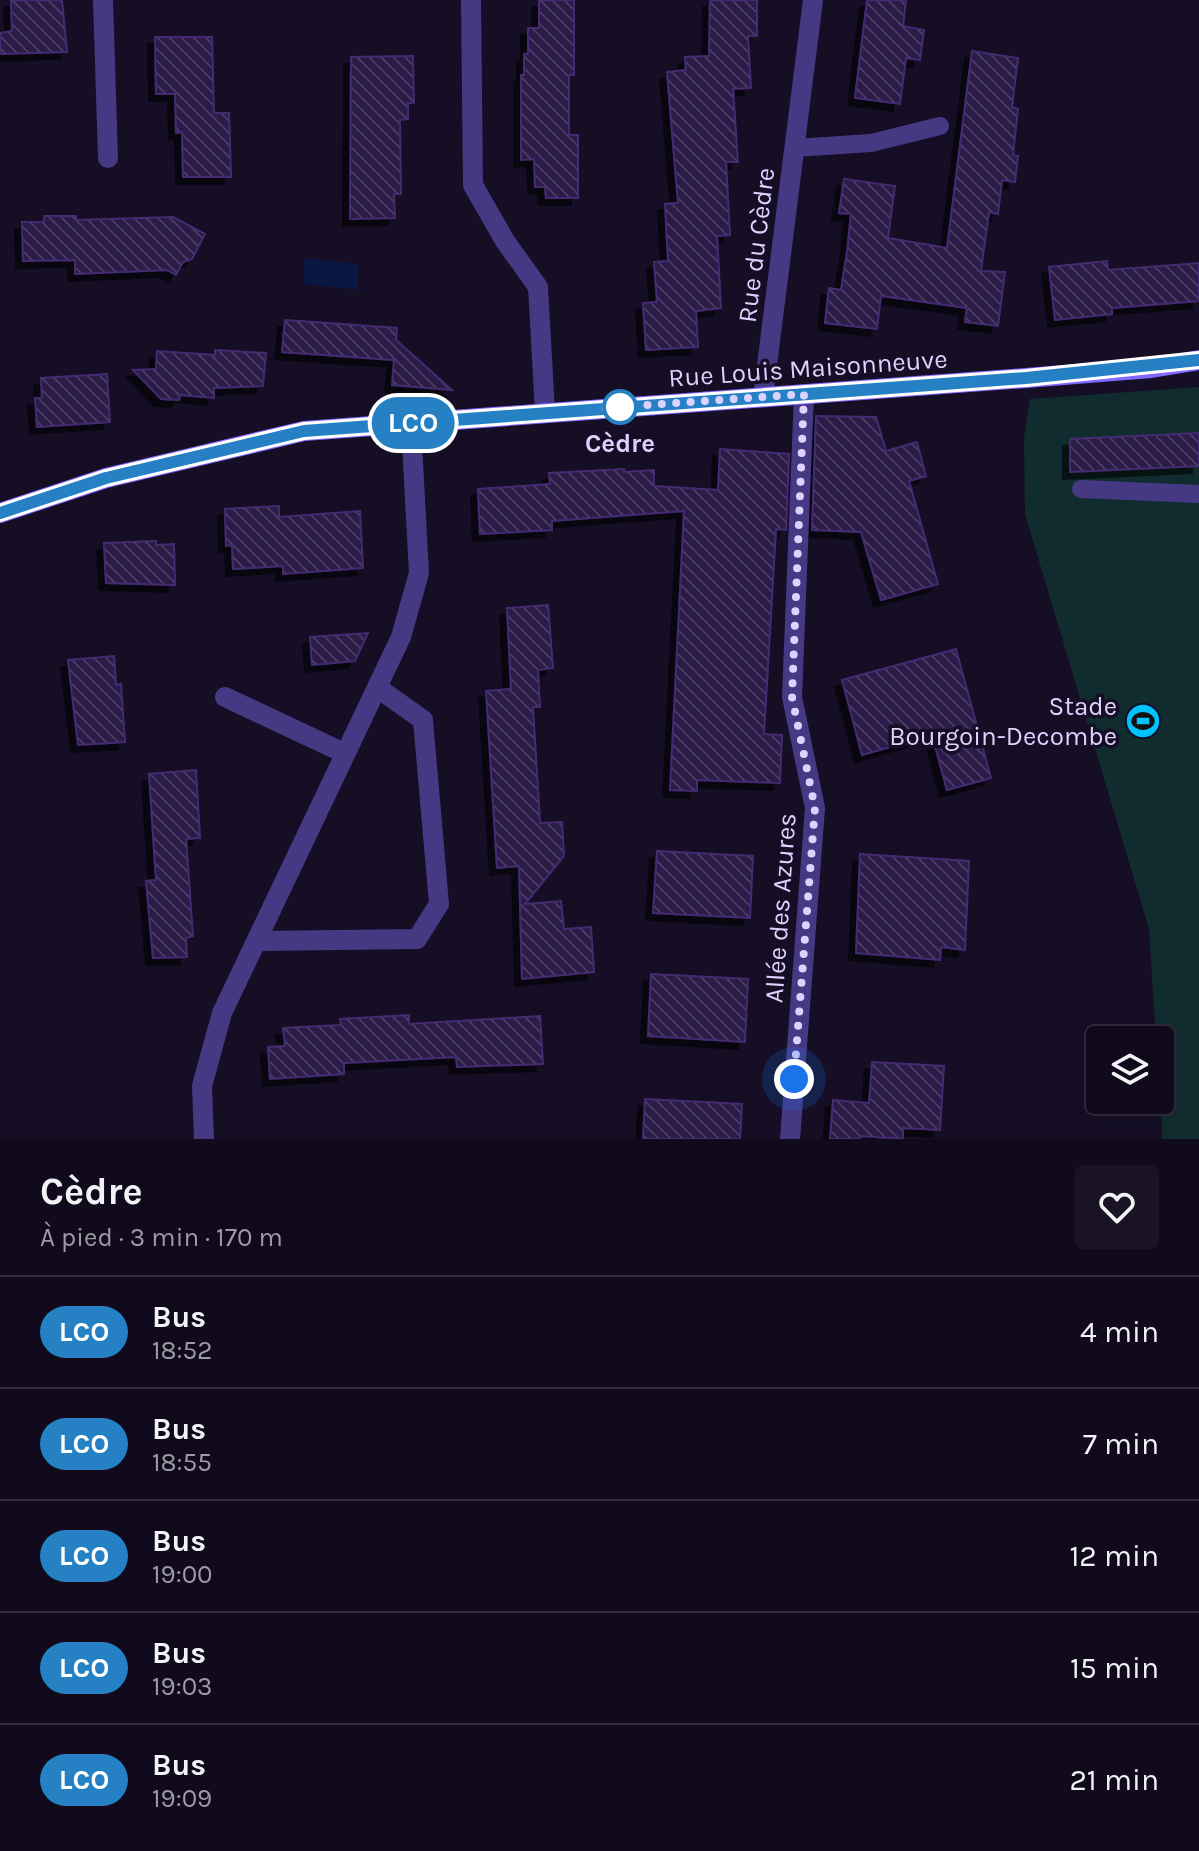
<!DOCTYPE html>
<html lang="fr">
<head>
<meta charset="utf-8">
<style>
  :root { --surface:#100a1c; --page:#191325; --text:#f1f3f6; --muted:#9c9aa3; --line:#302b3b }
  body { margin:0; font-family:Karla,sans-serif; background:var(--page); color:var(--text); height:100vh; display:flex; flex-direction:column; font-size:30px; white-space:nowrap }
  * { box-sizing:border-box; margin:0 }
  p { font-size:26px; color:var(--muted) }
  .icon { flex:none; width:44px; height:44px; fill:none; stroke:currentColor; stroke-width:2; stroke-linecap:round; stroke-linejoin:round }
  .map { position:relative; height:1139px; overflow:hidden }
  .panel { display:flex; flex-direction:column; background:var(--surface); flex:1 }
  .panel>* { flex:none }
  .badge { padding:0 16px; border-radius:26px; font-size:28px; line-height:52px }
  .fabs { position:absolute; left:1086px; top:1026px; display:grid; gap:16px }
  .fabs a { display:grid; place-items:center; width:88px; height:88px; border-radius:8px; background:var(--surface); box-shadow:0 8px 32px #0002,0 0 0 2px var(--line); font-size:40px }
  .you { position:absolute; width:40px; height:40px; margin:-20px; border:6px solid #fff; border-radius:50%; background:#1a73e8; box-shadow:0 0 0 12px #1a73e833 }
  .map>.badge { position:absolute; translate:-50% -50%; box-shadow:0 0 0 4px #fff }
  .round { display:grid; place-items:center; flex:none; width:84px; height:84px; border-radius:8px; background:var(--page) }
  .summary { display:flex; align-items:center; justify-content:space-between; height:136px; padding:0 40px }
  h1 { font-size:38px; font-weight:700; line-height:60px }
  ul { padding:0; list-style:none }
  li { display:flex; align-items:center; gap:24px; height:112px; padding:0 40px; border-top:2px solid var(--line) }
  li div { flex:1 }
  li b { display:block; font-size:30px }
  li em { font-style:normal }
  li .badge { min-width:88px; font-weight:700; text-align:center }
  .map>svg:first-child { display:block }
  .garden { fill:#112c2f }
  .water { fill:#0a1742 }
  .building { fill:url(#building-back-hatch); stroke:#442c72; stroke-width:2; filter:url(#shadow) }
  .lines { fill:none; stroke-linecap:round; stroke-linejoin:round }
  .lane { stroke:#463984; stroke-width:18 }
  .street { stroke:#463984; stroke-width:20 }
  .secondary { stroke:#8169ff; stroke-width:20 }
  .line-casing { stroke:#fff; stroke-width:18 }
  .line { stroke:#2581c4; stroke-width:12 }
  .walk { stroke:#ddd2ff; stroke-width:8; stroke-dasharray:0 14.4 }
  .stop-dot { fill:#fff; stroke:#2581c4; stroke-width:4 }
  .labels { text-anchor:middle; stroke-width:7; stroke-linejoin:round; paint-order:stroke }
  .street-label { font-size:26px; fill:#ddd2ff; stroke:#150e25 }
  .stop-label { font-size:26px; font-weight:bold; fill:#ddd2ff; stroke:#150e25 }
  .poi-label { font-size:26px; fill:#ddd2ff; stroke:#150e25; text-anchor:end }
</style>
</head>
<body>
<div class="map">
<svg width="1199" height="1139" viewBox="0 0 1199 1139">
  <defs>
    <pattern id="building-back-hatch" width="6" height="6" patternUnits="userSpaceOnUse" patternTransform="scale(2)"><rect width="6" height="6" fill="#291a46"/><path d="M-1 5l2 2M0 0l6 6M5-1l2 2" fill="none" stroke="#483a62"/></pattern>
    <filter id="shadow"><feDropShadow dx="-7" dy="7" stdDeviation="0" flood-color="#0009"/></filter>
  </defs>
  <rect width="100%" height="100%" fill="#150e25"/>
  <path class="garden" d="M 1199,387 L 1199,1139 L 1162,1139 L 1160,1040 L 1156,1040 L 1149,929 L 1025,514 L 1024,438 L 1030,399 Z"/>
  <path class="water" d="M 305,258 L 359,264 L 357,290 L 303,284 Z"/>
  <path class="building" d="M 11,0 L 62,0 L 67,52 L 0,54 L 0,33 L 12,31 Z
    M 539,0 L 574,0 L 574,75 L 569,75 L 569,135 L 578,135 L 578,198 L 546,198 L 545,187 L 535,187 L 534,159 L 521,160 L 521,75 L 524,75 L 524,54 L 528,54 L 528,28 L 539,28 Z
    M 710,0 L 757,0 L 757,36 L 748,36 L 751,88 L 733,89 L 738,162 L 726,162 L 730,235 L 717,236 L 721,308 L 696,311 L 698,347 L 646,350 L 643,303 L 657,302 L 654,262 L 668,261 L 665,204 L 678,203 L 667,72 L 686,70 L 685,57 L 709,56 Z
    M 867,0 L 906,0 L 903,26 L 924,30 L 920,60 L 906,58 L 900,104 L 855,98 Z
    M 155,37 L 212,37 L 214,113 L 229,113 L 231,177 L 183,177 L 182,132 L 176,133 L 175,94 L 156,94 Z
    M 972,51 L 1018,58 L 1012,107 L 1018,109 L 1013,155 L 1018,156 L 1015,182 L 1002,180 L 998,214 L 989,212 L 981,271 L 1005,272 L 998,326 L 965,322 L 967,308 L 881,296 L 877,329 L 825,323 L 829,288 L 841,290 L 847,252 L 851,214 L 839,213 L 844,179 L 895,186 L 888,238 L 947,248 Z
    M 413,56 L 414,103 L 408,103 L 408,119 L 400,120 L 401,194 L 394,194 L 395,218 L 350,219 L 351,57 Z
    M 44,216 L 76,216 L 76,220 L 173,217 L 205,234 L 192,259 L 183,262 L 176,275 L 167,270 L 75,274 L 75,260 L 23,261 L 22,222 L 44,222 Z
    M 1107,261 L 1108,270 L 1199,263 L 1199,301 L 1112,308 L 1112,314 L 1055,320 L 1049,267 Z
    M 285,320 L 397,328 L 396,340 L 452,390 L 392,385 L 394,360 L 282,352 Z
    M 215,350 L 266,353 L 263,386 L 214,388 L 214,398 L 180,395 L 179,400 L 161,399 L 133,370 L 156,369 L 157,351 L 215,355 Z
    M 107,374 L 110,422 L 37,427 L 35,398 L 42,398 L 41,378 Z
    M 816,416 L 876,417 L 886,451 L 917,442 L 926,476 L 909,481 L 938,584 L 881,600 L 861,532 L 812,530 Z
    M 1199,433 L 1199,466 L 1070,472 L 1070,439 Z
    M 720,449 L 789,454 L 786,530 L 776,529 L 764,734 L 782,735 L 780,783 L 697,780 L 697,791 L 670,790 L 684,511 L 552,521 L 552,530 L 480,534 L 478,489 L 550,484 L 549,473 L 624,469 L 624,472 L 654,470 L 654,486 L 718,490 Z
    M 279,506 L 279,517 L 360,511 L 363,568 L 283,574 L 283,566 L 233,569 L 232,545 L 226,546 L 225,509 Z
    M 156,541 L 156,545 L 174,544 L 175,585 L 106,583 L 104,543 Z
    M 548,605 L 553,668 L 538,670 L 540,707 L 533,707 L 540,823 L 562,822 L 564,856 L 525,904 L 561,901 L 564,929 L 591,927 L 594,972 L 522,979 L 519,866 L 497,868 L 486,691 L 511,689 L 507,608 Z
    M 368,633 L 355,661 L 312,665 L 310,637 Z
    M 956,649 L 991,778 L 947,790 L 932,735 L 862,755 L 842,680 Z
    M 114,656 L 116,685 L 121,684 L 125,742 L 78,745 L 68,660 Z
    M 196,770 L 200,838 L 186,839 L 193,936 L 186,938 L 187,957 L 153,958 L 146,881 L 156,880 L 149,774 Z
    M 657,851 L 753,856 L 750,918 L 653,913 Z
    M 860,854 L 969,861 L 965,950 L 941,947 L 940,960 L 856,953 Z
    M 651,974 L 748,979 L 745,1042 L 648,1036 Z
    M 409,1015 L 409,1024 L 540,1016 L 543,1064 L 457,1067 L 456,1057 L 344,1063 L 344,1074 L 270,1079 L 268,1047 L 285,1046 L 283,1028 L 341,1025 L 340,1019 Z
    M 872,1062 L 944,1066 L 940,1130 L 903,1128 L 903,1139 L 860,1136 L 860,1139 L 830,1139 L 833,1100 L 869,1103 Z
    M 645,1099 L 742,1104 L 740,1139 L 643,1139 Z"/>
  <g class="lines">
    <path class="lane" d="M 794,148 L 871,143 L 940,126
      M 1081,489 L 1199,494"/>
    <path class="street" d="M 103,0 L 108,158
      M 471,0 L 473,185 L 505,241 L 538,287 L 545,412
      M 763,397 L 813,0
      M 225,697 L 344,753
      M 259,941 L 417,939 L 439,904 L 423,720 L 378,688
      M 204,1139 L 202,1086 L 222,1013 L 401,637 L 419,573 L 412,444 L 407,423
      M 790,1139 L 815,808 L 792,697 L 804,394"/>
    <path class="secondary" d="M 0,513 L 106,478 L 304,431 L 1026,378 L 1151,368 L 1199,360"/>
  </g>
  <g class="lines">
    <g class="line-casing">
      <path id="line" d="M 0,513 L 106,478 L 304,431 L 1026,378 L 1199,360"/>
    </g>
    <use href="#line" class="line"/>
    <path class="walk" d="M 620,407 L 605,408 L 804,394 L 792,697 L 815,808 L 794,1079"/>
  </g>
  <defs>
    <g id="stadium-disc" transform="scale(1.8)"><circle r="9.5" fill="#00c2fd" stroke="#150e25"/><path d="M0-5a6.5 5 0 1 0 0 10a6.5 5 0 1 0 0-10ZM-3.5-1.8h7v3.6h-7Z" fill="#111"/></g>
  </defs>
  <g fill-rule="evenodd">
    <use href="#stadium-disc" x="1143" y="721"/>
  </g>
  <circle class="stop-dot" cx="620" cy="407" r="16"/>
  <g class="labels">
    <g class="street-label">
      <text transform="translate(756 245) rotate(-83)" y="9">Rue du Cèdre</text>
      <text transform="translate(808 368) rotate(-4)" y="9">Rue Louis Maisonneuve</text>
      <text transform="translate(780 908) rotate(-86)" y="9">Allée des Azures</text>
    </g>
    <g class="stop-label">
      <text x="620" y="452">Cèdre</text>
    </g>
    <g class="poi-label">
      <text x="1117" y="715">Stade<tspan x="1117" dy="30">Bourgoin-Decombe</tspan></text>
    </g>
  </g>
</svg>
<div class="fabs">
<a><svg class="icon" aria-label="layers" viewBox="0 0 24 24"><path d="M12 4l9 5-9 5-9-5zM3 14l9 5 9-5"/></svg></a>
</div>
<div class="you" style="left:794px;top:1079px"></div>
<b class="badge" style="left:413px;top:423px;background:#2581c4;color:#fff">LCO</b>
</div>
<section class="panel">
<div class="summary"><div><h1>Cèdre</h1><p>À pied · 3 min · 170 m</p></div><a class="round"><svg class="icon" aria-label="heart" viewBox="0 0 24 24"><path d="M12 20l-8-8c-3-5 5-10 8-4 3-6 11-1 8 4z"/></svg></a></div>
<ul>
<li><span class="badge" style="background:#2581c4;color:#fff">LCO</span><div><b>Bus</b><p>18:52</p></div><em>4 min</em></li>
<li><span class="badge" style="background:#2581c4;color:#fff">LCO</span><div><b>Bus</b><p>18:55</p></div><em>7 min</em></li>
<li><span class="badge" style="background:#2581c4;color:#fff">LCO</span><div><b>Bus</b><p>19:00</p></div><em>12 min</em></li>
<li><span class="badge" style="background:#2581c4;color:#fff">LCO</span><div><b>Bus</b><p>19:03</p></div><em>15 min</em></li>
<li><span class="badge" style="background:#2581c4;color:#fff">LCO</span><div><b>Bus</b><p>19:09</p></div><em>21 min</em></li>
</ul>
</section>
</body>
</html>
